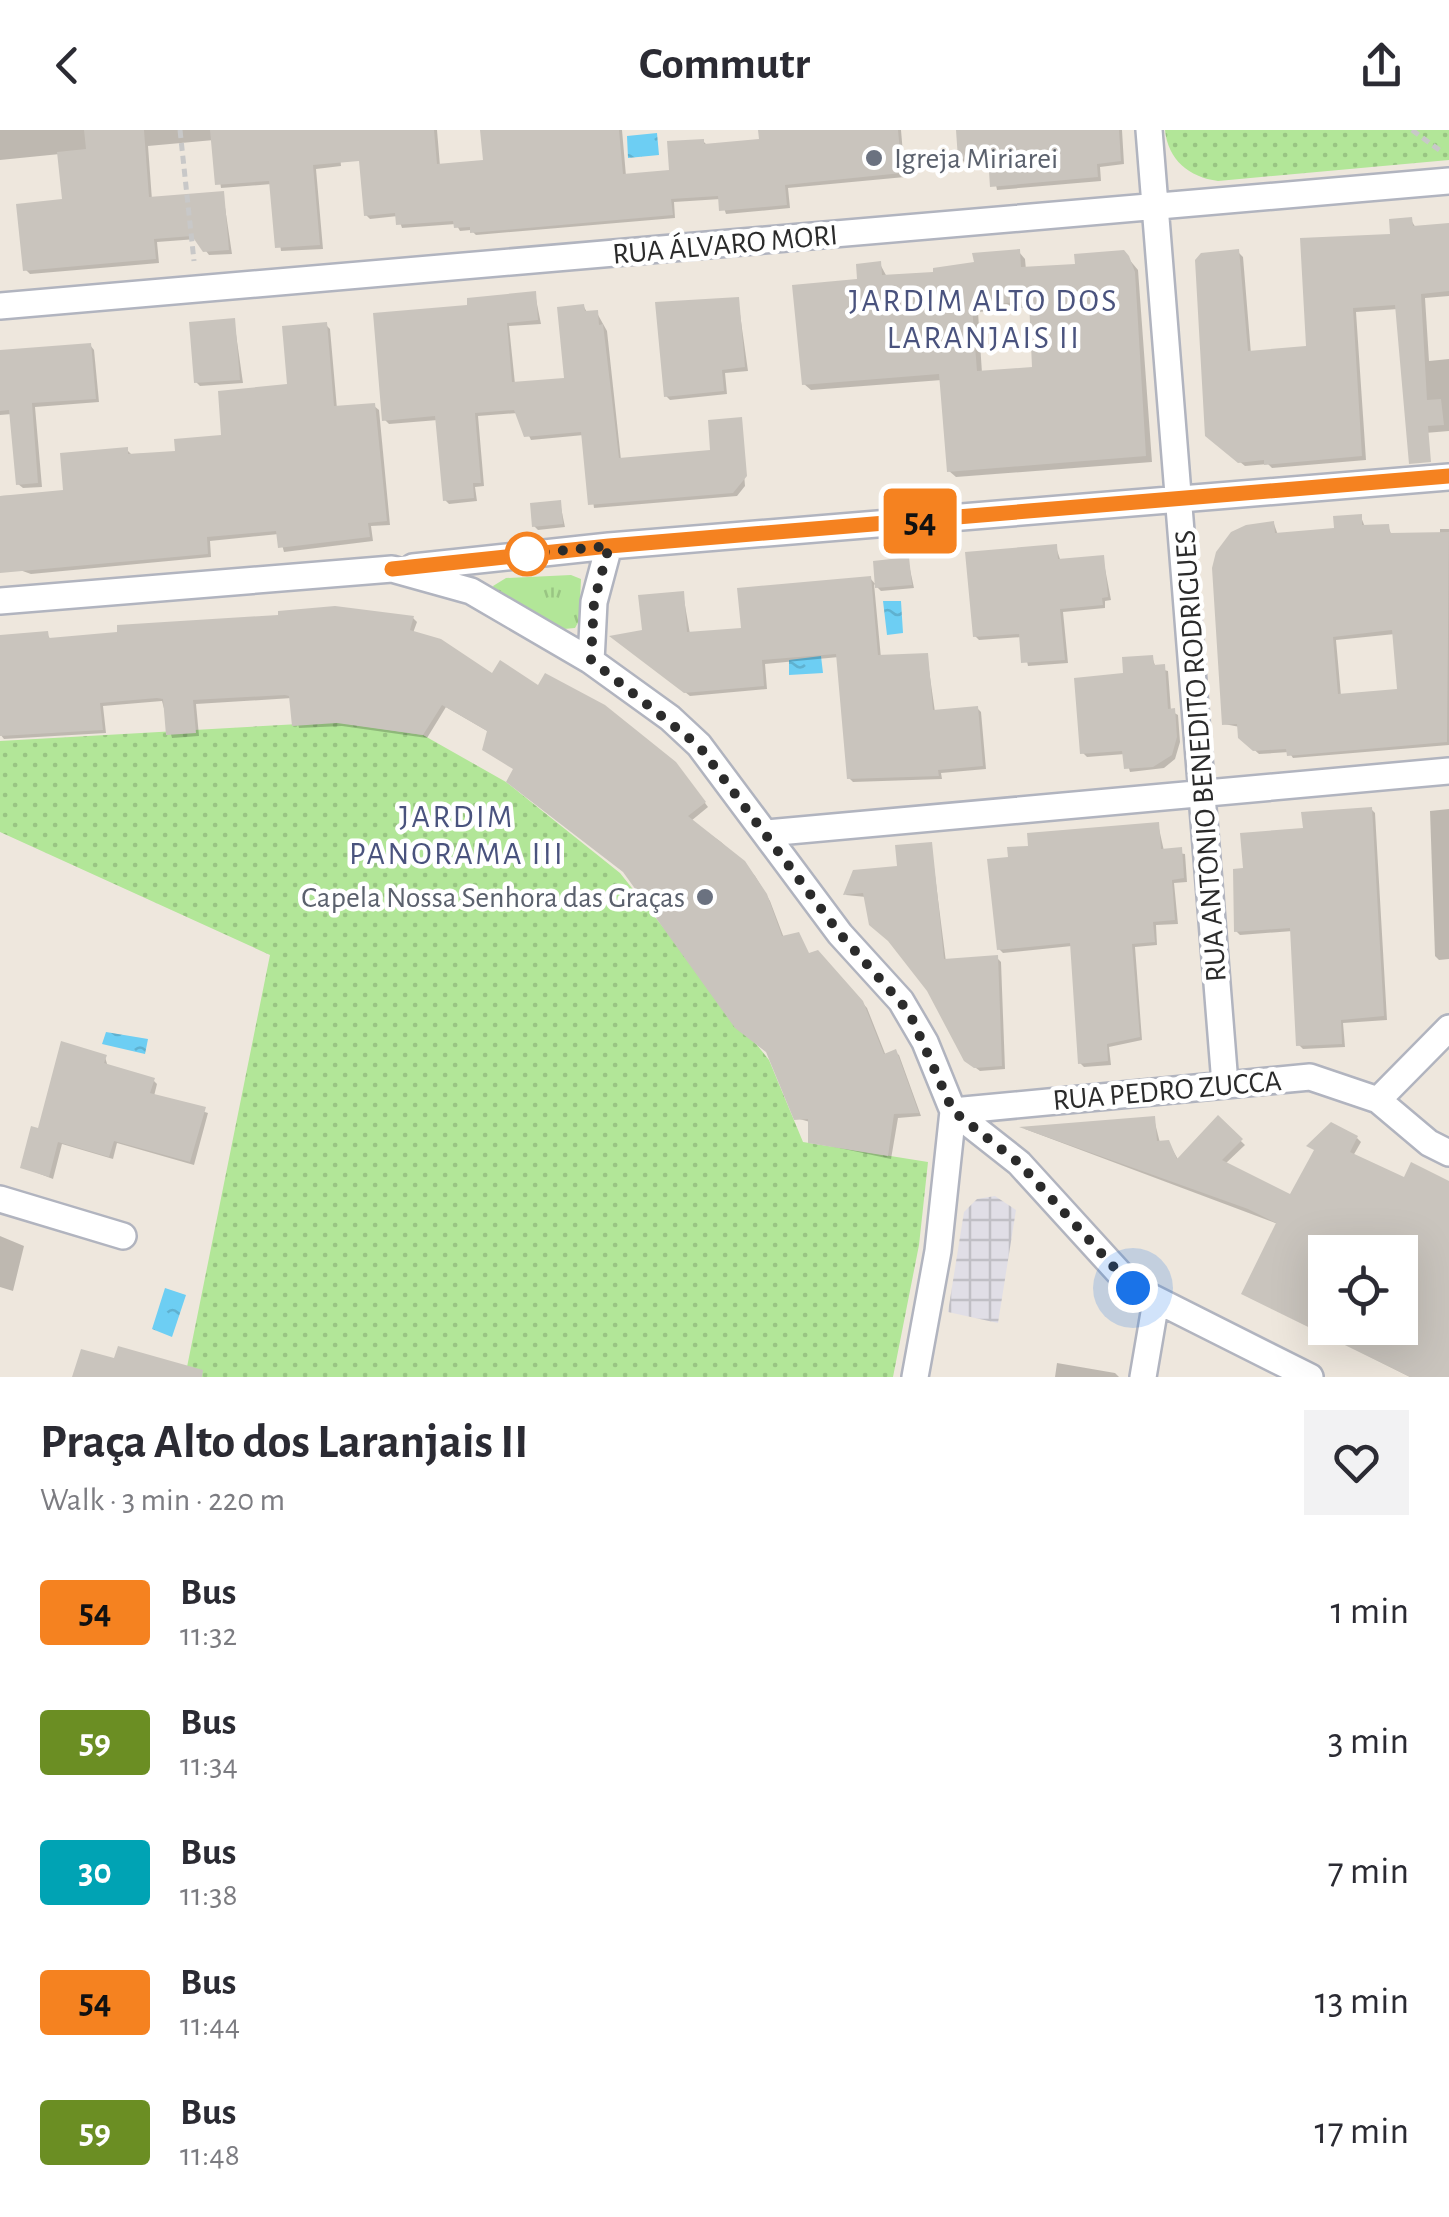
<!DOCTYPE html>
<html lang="en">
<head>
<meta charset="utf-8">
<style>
  :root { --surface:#fff; --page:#f2f2f3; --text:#2b2b33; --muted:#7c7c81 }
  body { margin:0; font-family:"Alegreya Sans",sans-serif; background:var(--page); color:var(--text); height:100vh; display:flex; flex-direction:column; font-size:38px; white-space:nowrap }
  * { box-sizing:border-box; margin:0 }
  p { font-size:32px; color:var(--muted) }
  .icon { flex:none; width:55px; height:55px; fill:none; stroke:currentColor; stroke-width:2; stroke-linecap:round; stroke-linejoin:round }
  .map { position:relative; height:1247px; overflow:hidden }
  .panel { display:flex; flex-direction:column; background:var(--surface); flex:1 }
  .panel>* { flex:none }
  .badge { padding:0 20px; border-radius:8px; font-size:35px; line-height:65px }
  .controls { position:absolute; left:1308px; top:1105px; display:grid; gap:20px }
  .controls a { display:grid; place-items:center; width:110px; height:110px; border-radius:0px; background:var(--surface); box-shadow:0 10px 40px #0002; font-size:50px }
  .you { position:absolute; width:50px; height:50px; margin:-25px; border:8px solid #fff; border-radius:50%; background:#1a73e8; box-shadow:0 0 0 15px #1a73e833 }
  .map>.badge { position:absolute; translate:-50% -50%; box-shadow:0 0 0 5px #fff }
  .round { display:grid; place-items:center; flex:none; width:105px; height:105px; border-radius:0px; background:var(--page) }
  .head { display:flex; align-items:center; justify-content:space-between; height:170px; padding:0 40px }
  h1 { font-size:48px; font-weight:600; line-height:75px }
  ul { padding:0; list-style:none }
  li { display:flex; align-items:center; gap:30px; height:130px; padding:0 40px }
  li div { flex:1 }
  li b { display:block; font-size:38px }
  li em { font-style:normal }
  li .badge { min-width:110px; font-weight:700; text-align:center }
  header { display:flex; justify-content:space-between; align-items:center; height:130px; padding:0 40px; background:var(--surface); font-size:45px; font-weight:600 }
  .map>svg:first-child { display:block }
  .industrial { fill:url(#industrial-grid) }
  .grass { fill:url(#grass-dots) }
  .park { fill:url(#park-tufts) }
  .water { fill:url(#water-ripples) }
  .shadow { fill:#0003; fill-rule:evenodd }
  .building { fill:#c9c4bd; fill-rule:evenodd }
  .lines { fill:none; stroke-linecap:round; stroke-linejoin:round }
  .street-casing { stroke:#b1b4bf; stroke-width:30 }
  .path { stroke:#c8c8c8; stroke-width:5; stroke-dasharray:8 5; stroke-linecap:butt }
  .street { stroke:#fff; stroke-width:25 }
  .line-casing { stroke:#fff; stroke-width:22 }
  .line { stroke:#f58220; stroke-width:15 }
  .walk { stroke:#2b2b2b; stroke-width:10; stroke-dasharray:0 18 }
  .worship-dot { fill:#6b7280; stroke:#fff; stroke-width:4 }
  .stop-dot { fill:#fff; stroke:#f58220; stroke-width:5 }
  .labels { text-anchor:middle; stroke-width:9; stroke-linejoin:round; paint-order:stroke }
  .worship-label { font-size:30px; fill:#5b616d; stroke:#fff; text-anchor:start }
  .street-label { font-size:30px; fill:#2b2b2b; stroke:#fff }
  .neighbourhood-label { font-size:32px; letter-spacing:2.5px; fill:#4a537e; stroke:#fff }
</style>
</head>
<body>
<header><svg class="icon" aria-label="back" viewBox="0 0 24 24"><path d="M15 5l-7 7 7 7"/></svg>Commutr<svg class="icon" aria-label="share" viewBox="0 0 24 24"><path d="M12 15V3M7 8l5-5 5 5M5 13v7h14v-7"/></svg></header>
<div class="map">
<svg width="1449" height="1247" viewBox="0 0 1449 1247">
  <defs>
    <pattern id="industrial-grid" width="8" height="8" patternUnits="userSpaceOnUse" patternTransform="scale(2.5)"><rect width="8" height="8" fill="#e0dee6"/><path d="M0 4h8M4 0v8" fill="none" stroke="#c0bfc5"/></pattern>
    <pattern id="grass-dots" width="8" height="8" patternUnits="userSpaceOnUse" patternTransform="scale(2.5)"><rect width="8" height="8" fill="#b2e698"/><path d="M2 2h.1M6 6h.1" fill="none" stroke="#99c583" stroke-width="1.8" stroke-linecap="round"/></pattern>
    <pattern id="park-tufts" width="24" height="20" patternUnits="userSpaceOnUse" patternTransform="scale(2.5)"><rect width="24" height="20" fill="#b2e698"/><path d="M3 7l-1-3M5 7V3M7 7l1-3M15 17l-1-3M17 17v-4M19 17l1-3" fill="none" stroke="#99c583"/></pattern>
    <pattern id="water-ripples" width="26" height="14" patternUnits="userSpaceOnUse" patternTransform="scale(2.5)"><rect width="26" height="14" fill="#6dcef3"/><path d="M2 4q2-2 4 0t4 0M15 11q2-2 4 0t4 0" fill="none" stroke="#5fb1d0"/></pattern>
  </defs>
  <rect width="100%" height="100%" fill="#eee7dd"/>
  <path class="industrial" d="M 995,1066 L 1016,1080 L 998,1193 L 948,1182 L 964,1082 L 977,1069 Z"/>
  <path class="grass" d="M 1165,0 L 1449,0 L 1449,30 L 1218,51 C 1189,47 1168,30 1165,0 Z
    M 335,592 L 423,605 L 506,652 L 620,743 L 769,930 L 803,1012 L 928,1032 L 919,1115 L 893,1247 L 185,1247 L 270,825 L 0,702 L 0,611 Z"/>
  <path class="park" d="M 571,445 L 581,449 L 579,491 L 575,498 L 564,499 L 497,466 L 493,456 L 506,448 Z"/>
  <path class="water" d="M 657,3 L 659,25 L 628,28 L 627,6 Z
    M 901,471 L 903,503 L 887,505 L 883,471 Z
    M 821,526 L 823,543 L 789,545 L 789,530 Z
    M 106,902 L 148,909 L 145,924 L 102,914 Z
    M 165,1158 L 186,1165 L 172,1207 L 152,1199 Z"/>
  <path class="shadow" d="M 0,0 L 338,0 L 341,36 L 316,39 L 323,119 L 281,121 L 272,54 L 221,58 L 214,10 L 148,16 L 152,70 L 223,64 L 232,124 L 209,125 L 197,109 L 157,112 L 159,133 L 30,144 L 26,140 L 65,72 L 60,24 L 0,30 Z
    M 390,0 L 437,0 L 440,36 L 486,32 L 483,0 L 622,0 L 626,46 L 672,42 L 703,11 L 708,16 L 762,12 L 761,0 L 901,0 L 905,47 L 788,58 L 790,78 L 726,84 L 721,69 L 674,72 L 675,88 L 476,105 L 471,100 L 460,101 L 456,94 L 402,98 L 398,86 L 370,89 L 366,85 Z
    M 958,0 L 1122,0 L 1124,34 L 1100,37 L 1101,51 L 997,60 L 991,30 L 964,32 L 960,28 Z
    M 1411,90 L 1416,98 L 1449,96 L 1449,166 L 1425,168 L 1429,231 L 1449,229 L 1449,301 L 1413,304 L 1398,179 L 1356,182 L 1366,330 L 1272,338 L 1268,334 L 1245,336 L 1213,310 L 1238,122 L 1243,127 L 1251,224 L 1309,218 L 1393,106 Z
    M 1019,122 L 1025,129 L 1026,140 L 1078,136 L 1123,122 L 1138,140 L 1152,332 L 956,347 L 949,341 L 942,250 L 811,260 L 804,254 L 860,151 L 880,134 L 887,147 L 936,144 ZM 1032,177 L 1035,240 L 982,243 L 978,182 Z
    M 535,164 L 541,194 L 509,196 L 515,254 L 567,250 L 584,177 L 588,184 L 597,183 L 607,201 L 621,330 L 713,322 L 740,291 L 745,356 L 737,366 L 594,378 L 584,305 L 531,310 L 518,283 L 478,286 L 484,356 L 475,357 L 477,371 L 449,374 L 445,370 L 438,290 L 389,294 L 385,290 L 470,178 Z
    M 738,170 L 748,241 L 725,243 L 727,264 L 670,270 L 666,266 Z
    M 234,190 L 243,253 L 200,256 L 196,252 Z
    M 326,195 L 330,199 L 337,279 L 374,276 L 379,280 L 390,395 L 371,396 L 373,411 L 284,422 L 279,404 L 210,411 L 211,427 L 31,444 L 0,433 L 0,366 L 66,363 L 127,320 L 131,324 L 178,323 L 224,307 L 290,257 Z
    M 90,215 L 94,220 L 99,272 L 35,277 L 42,357 L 23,358 L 18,354 L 12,284 L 0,285 L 0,223 Z
    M 560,373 L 565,397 L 538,400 L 534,396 Z
    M 1361,387 L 1365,397 L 1388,396 L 1392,406 L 1440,405 L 1440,399 L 1449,399 L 1449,615 L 1293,628 L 1289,622 L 1259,624 L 1240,607 L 1240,597 L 1224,594 L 1274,394 L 1278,405 L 1336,400 ZM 1395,504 L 1400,562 L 1341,566 L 1336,510 Z
    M 1056,417 L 1061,432 L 1103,428 L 1111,470 L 1105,471 L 1105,478 L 1063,482 L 1068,533 L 1028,536 L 1022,507 L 979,510 L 975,506 Z
    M 908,430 L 914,458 L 881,461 L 874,454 L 881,528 L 927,526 L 935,582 L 977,578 L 981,582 L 986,639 L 941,643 L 942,649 L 853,652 L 849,648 L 839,527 L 765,534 L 767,559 L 690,566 L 614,506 L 645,503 L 683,464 L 690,504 L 743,501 L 870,448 L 877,456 Z
    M 413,488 L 417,492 L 413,503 L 680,639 L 708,677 L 691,691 L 721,712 L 755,746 L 770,771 L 784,808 L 810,826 L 818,822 L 867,878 L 886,926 L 895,922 L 899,925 L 921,986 L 898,988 L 891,1029 L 811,1012 L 810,992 L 796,988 L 769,922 L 627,743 L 516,640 L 489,602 L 446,577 L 427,608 L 342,596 L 299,598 L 292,568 L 196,574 L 199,606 L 172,608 L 162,571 L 103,576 L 106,603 L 4,609 L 0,604 L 0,521 L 47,504 L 51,510 Z
    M 1152,527 L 1156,538 L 1168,541 L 1171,581 L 1178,585 L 1180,612 L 1175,629 L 1164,638 L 1130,642 L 1125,624 L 1087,627 L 1083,623 L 1125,546 Z
    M 1371,679 L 1375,683 L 1387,890 L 1343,893 L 1345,917 L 1303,919 L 1299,915 L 1293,801 L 1240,805 L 1236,801 L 1246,741 Z
    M 1449,679 L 1449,829 L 1439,830 L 1435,826 L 1430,681 Z
    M 1158,694 L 1164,721 L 1185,724 L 1187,752 L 1174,753 L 1178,794 L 1156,795 L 1157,815 L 1135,817 L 1142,910 L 1109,917 L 1111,935 L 1084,937 L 1080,933 L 1072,816 L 1003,823 L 999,819 Z
    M 931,714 L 946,832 L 997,828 L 1001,832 L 1005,939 L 980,941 L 972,935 L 929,860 L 866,767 L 846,765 L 854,742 L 900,739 Z
    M 105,927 L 108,937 L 153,950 L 157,954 L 154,966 L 208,983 L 194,1035 L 117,1013 L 113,1029 L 62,1014 L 53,1049 L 22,1037 L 39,1001 Z
    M 1154,989 L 1160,1013 L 1168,1012 L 1179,1031 L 1218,989 L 1245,1015 L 1225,1034 L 1291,1068 L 1357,1008 L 1361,1012 L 1353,1026 L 1405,1050 L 1449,1054 L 1449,1247 L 1410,1247 L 1244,1163 L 1278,1094 L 1025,999 ZM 1325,1122 L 1400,1122 L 1400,1198 L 1325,1198 Z
    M 0,1106 L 24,1116 L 13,1161 L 0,1157 Z
    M 1057,1233 L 1115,1243 L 1119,1247 L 1055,1247 Z"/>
  <path class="building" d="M 84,0 L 144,0 L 149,67 L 224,61 L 229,120 L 203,122 L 192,106 L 154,109 L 156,129 L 23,141 L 16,74 L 62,69 L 57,22 L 86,19 Z
    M 210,0 L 434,0 L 437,34 L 483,30 L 480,0 L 619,0 L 623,44 L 669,40 L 667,11 L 704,9 L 704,14 L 759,9 L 758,0 L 898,0 L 902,43 L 785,55 L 787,75 L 719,81 L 718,66 L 671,69 L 673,85 L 470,103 L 470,97 L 454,98 L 453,91 L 396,95 L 395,83 L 364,86 L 359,31 L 313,35 L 320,115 L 275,118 L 269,51 L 215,55 Z
    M 956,0 L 1119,0 L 1121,31 L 1097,34 L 1098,47 L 990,57 L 988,27 L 958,29 Z
    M 1412,87 L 1413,96 L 1449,93 L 1449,161 L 1421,164 L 1427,270 L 1441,269 L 1444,295 L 1428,296 L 1431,332 L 1409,334 L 1395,175 L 1353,178 L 1362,326 L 1264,335 L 1264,330 L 1238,333 L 1205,306 L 1195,130 L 1201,123 L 1239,119 L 1248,221 L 1306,216 L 1300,108 L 1390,104 L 1389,89 Z
    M 1020,119 L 1021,137 L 1075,134 L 1074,124 L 1124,120 L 1129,126 L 1135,142 L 1146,326 L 947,342 L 939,244 L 802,255 L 792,155 L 857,149 L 856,134 L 881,131 L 882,145 L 933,142 L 933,138 L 974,132 L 972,123 ZM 1029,171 L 1032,237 L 977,241 L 972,176 Z
    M 536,161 L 538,190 L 507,193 L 512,252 L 564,248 L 557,177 L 584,174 L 585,181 L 598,180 L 599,195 L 603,194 L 619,328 L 710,320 L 708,290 L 742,287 L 747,346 L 733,363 L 588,375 L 581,302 L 524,307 L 514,280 L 475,283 L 481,353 L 473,353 L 474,368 L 443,371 L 435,286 L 382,291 L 373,183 L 467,175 L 467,168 Z
    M 739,167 L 745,237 L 722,240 L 724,261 L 664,267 L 655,172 Z
    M 235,188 L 240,250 L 194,253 L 189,192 Z
    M 327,192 L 334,276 L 375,273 L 387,391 L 368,393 L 370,407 L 278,418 L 276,401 L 207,407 L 208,424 L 0,443 L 0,366 L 63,360 L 60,323 L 128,317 L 128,324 L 175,321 L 174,309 L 221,305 L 218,261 L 287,254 L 282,196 Z
    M 91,213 L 96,269 L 32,273 L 38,353 L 16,355 L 9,280 L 0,281 L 0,220 Z
    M 561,370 L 563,394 L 532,397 L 530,373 Z
    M 1362,384 L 1362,395 L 1389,394 L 1390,403 L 1449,402 L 1447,612 L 1287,626 L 1286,619 L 1253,621 L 1238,608 L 1237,594 L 1222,595 L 1212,438 L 1216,422 L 1231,402 L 1246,395 L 1274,391 L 1275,403 L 1334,398 L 1333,386 ZM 1392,500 L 1397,559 L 1338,564 L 1333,507 Z
    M 1057,414 L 1058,429 L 1104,425 L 1108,467 L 1102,468 L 1103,475 L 1060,479 L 1065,530 L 1021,533 L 1019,504 L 973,507 L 965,422 Z
    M 909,427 L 912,455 L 875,458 L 873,431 Z
    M 871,446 L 878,525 L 928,523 L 933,580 L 978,576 L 983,636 L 938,640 L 939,646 L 847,649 L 836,524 L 762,530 L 764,556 L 684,563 L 609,506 L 642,500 L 638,465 L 684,461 L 687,502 L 741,498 L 737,458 Z
    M 335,476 L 414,486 L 410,500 L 441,509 L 492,543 L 500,530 L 538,555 L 545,543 L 605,575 L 676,632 L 706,672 L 688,686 L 745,731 L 767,764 L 782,806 L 799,802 L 809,823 L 818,820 L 863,871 L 884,924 L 896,919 L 919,983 L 894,984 L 888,1026 L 808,1013 L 808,989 L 794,990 L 766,922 L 735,898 L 623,742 L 506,652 L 513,639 L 482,620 L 487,601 L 442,575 L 423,605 L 337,593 L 292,596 L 289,566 L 285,565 L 193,570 L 196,603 L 166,605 L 163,569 L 157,568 L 100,573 L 103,600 L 0,606 L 0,505 L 48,501 L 49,508 L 117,502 L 117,495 L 278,485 L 278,481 Z
    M 1153,525 L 1154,535 L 1165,534 L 1168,579 L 1175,578 L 1177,607 L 1172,625 L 1153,637 L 1124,639 L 1122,621 L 1080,624 L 1074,548 L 1123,543 L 1122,527 Z
    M 1372,677 L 1384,886 L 1341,890 L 1342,914 L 1296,916 L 1290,798 L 1234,802 L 1233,739 L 1243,738 L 1240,703 L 1303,698 L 1301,682 Z
    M 1159,692 L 1161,719 L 1182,717 L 1184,748 L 1172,750 L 1175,790 L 1153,792 L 1155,812 L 1132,814 L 1140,907 L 1107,914 L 1108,931 L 1078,934 L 1070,813 L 997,820 L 987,729 L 1008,727 L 1007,717 L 1028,716 L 1027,703 Z
    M 932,712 L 944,829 L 998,825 L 1002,936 L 974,938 L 964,931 L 927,861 L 888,811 L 869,795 L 863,763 L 843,765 L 853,740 L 897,736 L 895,715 Z
    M 61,911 L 107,925 L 104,933 L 155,948 L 150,963 L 206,977 L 190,1032 L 114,1011 L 109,1027 L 58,1012 L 49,1047 L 20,1038 L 31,996 L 38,998 Z
    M 1218,985 L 1243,1009 L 1222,1030 L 1290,1064 L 1314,1020 L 1306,1016 L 1331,992 L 1358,1006 L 1350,1022 L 1404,1047 L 1411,1032 L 1449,1051 L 1449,1247 L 1410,1247 L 1241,1164 L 1276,1093 L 1248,1079 L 1019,997 L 1155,986 L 1157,1011 L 1169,1010 L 1177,1029 ZM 1325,1122 L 1400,1122 L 1400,1198 L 1325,1198 Z
    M 118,1216 L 203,1240 L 202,1247 L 72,1247 L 81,1219 L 114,1228 Z"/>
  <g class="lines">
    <g class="street-casing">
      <path id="street" d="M 1149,0 L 1225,954
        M 0,176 L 1449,51
        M 413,437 L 609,416 L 1449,347
        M 0,471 L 392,439 L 471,461 L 591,531 L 670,588 L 699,615 L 840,804 L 901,871 L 925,912 L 953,981 L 938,1121 L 915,1247
        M 591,531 L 594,472 L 609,416
        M 767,703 L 1449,641
        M 1378,970 L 1449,898
        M 953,981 L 1310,947 L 1378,970 L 1429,1013 L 1449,1023
        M 953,981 L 1019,1033 L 1133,1158 L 1310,1247
        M 0,1069 L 123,1106
        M 1143,1247 L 1156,1171"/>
    </g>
    <path class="path" d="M 180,0 L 194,131
      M 1412,0 L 1442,22"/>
    <use href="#street" class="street"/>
  </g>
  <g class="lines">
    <g class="line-casing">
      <path id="line" d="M 392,439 L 609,416 L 1449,346"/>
    </g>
    <use href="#line" class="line"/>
    <path class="walk" d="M 527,424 L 609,416 L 594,472 L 591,530 L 699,616 L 840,804 L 909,882 L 953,981 L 1019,1033 L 1133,1158"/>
  </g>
  <g class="worship-dot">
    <circle cx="874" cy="28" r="10"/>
    <circle cx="705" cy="767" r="10"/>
  </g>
  <circle class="stop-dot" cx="527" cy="424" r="20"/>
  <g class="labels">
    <g class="worship-label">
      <text x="894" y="38">Igreja Miriarei</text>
      <text x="685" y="777" text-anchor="end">Capela Nossa Senhora das Graças</text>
    </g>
    <g class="street-label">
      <text transform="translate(725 114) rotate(-5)" y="10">RUA ÁLVARO MORI</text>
      <text transform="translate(1200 626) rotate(-94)" y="10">RUA ANTONIO BENEDITO RODRIGUES</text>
      <text transform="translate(1167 960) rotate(-5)" y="10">RUA PEDRO ZUCCA</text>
    </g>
    <g class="neighbourhood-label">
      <text x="984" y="181">JARDIM ALTO DOS<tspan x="984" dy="37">LARANJAIS II</tspan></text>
      <text x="457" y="697">JARDIM<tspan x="457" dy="37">PANORAMA III</tspan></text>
    </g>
  </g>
</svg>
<div class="controls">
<a><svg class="icon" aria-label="locate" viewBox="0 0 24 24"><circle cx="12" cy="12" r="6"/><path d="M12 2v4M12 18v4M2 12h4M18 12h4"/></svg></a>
</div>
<div class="you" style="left:1133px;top:1158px"></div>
<b class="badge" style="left:920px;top:391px;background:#f58220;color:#111">54</b>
</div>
<section class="panel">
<div class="head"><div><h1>Praça Alto dos Laranjais II</h1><p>Walk · 3 min · 220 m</p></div><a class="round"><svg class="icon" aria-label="heart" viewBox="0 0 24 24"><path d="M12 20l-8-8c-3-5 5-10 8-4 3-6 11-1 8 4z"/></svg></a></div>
<ul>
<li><span class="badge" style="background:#f58220;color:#111">54</span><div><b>Bus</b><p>11:32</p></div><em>1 min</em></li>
<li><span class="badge" style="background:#6b8e23;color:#fff">59</span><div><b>Bus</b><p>11:34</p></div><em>3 min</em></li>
<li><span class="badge" style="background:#00a3b4;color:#fff">30</span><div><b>Bus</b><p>11:38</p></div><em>7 min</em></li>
<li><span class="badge" style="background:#f58220;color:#111">54</span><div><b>Bus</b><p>11:44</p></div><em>13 min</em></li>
<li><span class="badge" style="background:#6b8e23;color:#fff">59</span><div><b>Bus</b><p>11:48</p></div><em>17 min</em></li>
</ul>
</section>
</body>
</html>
